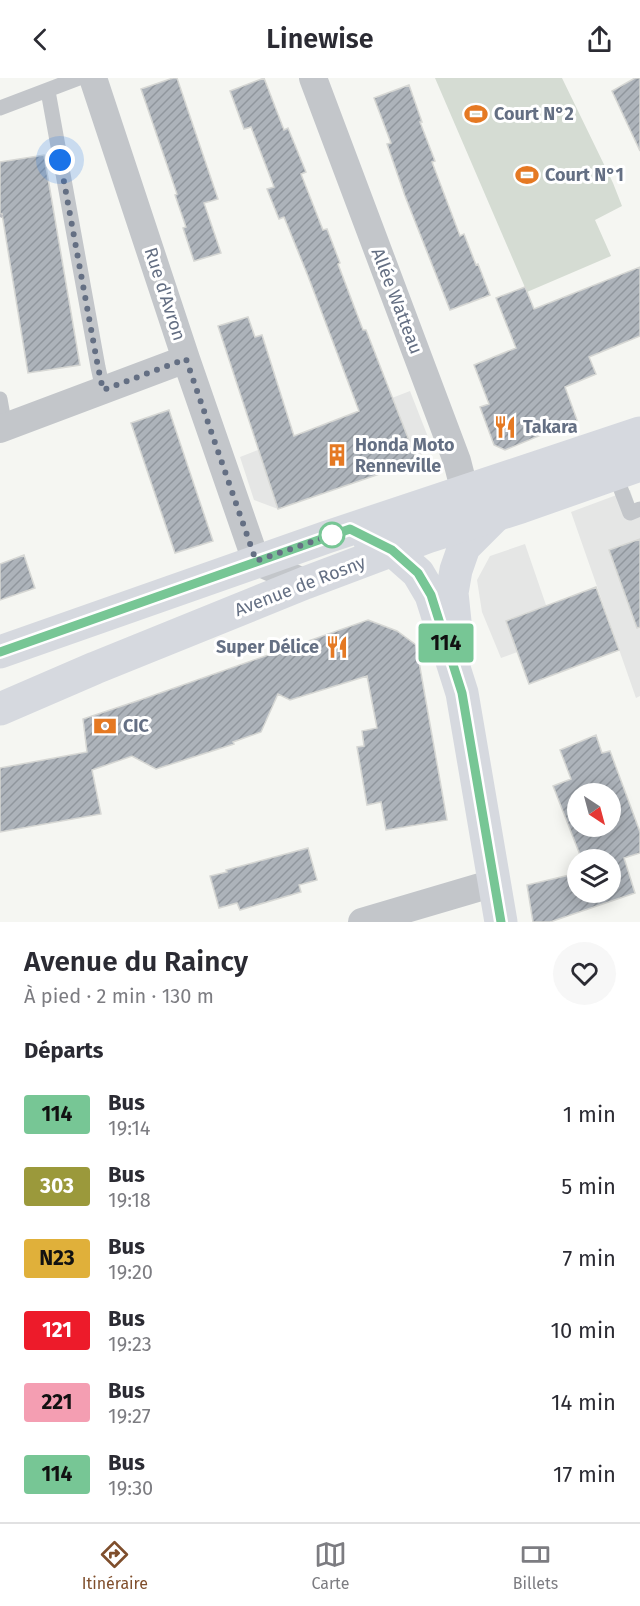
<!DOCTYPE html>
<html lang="fr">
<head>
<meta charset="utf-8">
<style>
  :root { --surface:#fff; --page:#f7f7f7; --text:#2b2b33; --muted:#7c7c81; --line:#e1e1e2; --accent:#7f4e2c }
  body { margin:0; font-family:"Fira Sans",sans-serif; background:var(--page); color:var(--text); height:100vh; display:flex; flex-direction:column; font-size:22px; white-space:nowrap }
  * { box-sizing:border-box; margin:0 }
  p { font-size:20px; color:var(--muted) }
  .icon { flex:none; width:33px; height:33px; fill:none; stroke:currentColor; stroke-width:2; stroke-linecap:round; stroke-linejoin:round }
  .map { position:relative; height:844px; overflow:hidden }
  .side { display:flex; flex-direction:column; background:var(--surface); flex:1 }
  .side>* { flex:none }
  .badge { padding:0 12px; border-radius:4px; font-size:21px; line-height:39px }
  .needle { width:39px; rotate:144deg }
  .buttons { position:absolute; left:567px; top:705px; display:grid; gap:12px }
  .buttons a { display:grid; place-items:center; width:54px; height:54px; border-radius:50%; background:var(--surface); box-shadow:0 3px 15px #0003; font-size:30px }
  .you { position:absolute; width:30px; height:30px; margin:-15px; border:4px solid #fff; border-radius:50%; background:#1a73e8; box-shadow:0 0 0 9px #1a73e833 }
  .map>.badge { position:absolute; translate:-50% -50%; box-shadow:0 0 0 3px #fff }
  h2 { padding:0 24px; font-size:22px; line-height:54px }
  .round { display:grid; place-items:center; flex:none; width:63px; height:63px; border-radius:32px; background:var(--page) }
  .summary { display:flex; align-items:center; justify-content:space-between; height:102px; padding:0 24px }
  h1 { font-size:28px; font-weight:600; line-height:45px }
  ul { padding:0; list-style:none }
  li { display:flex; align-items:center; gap:18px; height:72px; padding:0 24px }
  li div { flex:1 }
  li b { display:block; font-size:22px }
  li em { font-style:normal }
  li .badge { min-width:66px; font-weight:700; text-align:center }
  header { display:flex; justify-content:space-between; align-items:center; height:78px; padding:0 24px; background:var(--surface); font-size:27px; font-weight:600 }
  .tabs { display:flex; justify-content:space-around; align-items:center; height:84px; border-top:2px solid var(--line); background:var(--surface); font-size:16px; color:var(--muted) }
  .tabs a { display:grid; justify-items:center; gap:3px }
  .tabs .current { color:var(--accent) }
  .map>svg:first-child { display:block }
  .built { fill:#e5e6e5 }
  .grass { fill:#d5dcd3 }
  .building { fill:url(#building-hatch); stroke:#d6d7d4; stroke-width:1.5; fill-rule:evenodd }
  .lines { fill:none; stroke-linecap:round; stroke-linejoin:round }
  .path { stroke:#bdbec1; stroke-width:4; stroke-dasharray:3 3; stroke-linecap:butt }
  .lane { stroke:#c3c6ca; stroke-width:15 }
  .street { stroke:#c3c6ca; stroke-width:28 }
  .secondary { stroke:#d6d9df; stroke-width:33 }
  .primary { stroke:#d6d9df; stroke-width:33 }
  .line-casing { stroke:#fff; stroke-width:14 }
  .line { stroke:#77c695; stroke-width:9 }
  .walk { stroke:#646f83; stroke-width:6; stroke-dasharray:0 10.8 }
  .stop-dot { fill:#fff; stroke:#77c695; stroke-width:3 }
  .labels { text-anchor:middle; stroke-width:6; stroke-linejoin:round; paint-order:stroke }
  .poi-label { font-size:18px; font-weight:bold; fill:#646f83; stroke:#fff; text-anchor:start }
  .street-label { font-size:18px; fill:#646f83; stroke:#fff }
</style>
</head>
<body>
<header><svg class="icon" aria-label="back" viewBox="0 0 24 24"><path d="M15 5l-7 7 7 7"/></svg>Linewise<svg class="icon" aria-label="share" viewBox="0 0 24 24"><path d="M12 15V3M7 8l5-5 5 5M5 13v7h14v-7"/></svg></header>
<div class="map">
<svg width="640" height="844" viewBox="0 0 640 844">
  <defs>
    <pattern id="building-hatch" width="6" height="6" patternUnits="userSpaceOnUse" patternTransform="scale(1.5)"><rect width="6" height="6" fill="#adb3ba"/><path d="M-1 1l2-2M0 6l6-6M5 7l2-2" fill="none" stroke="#90969d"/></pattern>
  </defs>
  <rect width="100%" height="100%" fill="#f5f6f2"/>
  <path class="built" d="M 410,313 L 428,359 L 420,381 L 278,431 L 254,422 L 240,379 Z
    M 630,412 L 635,427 L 640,426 L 640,618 L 636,620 L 571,434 Z
    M 525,466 L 557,559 L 501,580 L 482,534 L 477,502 L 490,478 Z"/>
  <path class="grass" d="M 435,0 L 562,0 L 613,105 L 622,128 L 595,142 L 611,178 L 527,214 Z"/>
  <path class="building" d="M 173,0 L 177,0 L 218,121 L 204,125 L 221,175 L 194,183 L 183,150 L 186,149 L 175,117 L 177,116 L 141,11 Z
    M 264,0 L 284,52 L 288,50 L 306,94 L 301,96 L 323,152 L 327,151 L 340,185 L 338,186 L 363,252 L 366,252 L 417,383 L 278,431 L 218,248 L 248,239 L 255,259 L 262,257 L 294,358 L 359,333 L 308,198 L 284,139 L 279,141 L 267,111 L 274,109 L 251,49 L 244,51 L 230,13 Z
    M 635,0 L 640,0 L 640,73 L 612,13 Z
    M 409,7 L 422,44 L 420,44 L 435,83 L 432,84 L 460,158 L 464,156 L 476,187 L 478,186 L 490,217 L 450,232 L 405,118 L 387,66 L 391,65 L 374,20 Z
    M 44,77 L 80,287 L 28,295 L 2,136 L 0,136 L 0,84 Z
    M 640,189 L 640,258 L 589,279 L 596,296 L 565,309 L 577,342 L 505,372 L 494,367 L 480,329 L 489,326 L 474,287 L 516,270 L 496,220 L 525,209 L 534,231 Z
    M 169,332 L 213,463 L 175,475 L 131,345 Z
    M 640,461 L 640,549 L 637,550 L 609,472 Z
    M 24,477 L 35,510 L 0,522 L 0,486 Z
    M 596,509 L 619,572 L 529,606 L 506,543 Z
    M 368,542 L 397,553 L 416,567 L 447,742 L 386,752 L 381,724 L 367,727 L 357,669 L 364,668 L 362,653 L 377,650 L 367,598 L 290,622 L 278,616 L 261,654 L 233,664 L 234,666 L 156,691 L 132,678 L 92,692 L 101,736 L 0,754 L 0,690 L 87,674 L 83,641 L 143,621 Z
    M 596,657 L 602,675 L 610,673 L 640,754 L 640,775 L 624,780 L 635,815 L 550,844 L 533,844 L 527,807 L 578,795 L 578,814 L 610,814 L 610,782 L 582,782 L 553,708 L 571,701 L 560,672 ZM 578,716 L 610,716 L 610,748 L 578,748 Z
    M 308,770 L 317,802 L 299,807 L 301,814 L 240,832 L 237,825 L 219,830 L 210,798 L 227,794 L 226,792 Z"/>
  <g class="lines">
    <path class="path" d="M 0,139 L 2,136"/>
    <path class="lane" d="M 48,13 L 98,289 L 103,312
      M 0,30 L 79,0
      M 0,321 L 5,349
      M 615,396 L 630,435 L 640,431"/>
    <path class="street" d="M 93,0 L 186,281 L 256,483 L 305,505
      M 313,0 L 457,383 L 467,422 L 476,432
      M 0,351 L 186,281
      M 362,844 L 494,805"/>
    <path class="secondary" d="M 369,461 L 392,472 L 418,495 L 431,517 L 462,615 L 501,844
      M 456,553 L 452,515 L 456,492 L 464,469 L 497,436"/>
    <path class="primary" d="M 0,574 L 327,459 L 640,355
      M 0,631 L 95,590 L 305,505 L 427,459 L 521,429 L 640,387"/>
  </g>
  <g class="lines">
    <g class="line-casing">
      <path id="line" d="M 0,574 L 350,451 L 392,472 L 418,495 L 431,517 L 462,615 L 501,844"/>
    </g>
    <use href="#line" class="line"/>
    <path class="walk" d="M 60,82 L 98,289 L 103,312 L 186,281 L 256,483 L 332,457"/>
  </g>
  <defs>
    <g id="stadium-bare" transform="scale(1.8)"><path d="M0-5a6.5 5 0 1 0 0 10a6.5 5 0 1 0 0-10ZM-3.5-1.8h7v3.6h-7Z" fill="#e57923" stroke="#fff" stroke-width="2.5" paint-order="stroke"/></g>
    <g id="restaurant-bare" transform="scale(1.8)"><path d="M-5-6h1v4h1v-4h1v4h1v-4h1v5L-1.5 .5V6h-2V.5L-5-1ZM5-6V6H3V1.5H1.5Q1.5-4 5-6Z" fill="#e57923" stroke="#fff" stroke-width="2.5" paint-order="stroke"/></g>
    <g id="building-bare" transform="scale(1.8)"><path d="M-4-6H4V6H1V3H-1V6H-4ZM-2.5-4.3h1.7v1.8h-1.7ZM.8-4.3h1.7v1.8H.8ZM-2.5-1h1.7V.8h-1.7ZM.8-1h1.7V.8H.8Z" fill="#e57923" stroke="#fff" stroke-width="2.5" paint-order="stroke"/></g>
    <g id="bank-bare" transform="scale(1.8)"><path d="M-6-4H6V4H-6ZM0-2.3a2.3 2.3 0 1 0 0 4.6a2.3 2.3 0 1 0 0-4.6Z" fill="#e57923" stroke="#fff" stroke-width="2.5" paint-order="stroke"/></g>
  </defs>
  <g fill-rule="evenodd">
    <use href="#stadium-bare" x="476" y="36"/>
    <use href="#stadium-bare" x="527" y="97"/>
    <use href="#restaurant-bare" x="505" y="349"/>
    <use href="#building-bare" x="337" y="377"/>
    <use href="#restaurant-bare" x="337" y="569"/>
    <use href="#bank-bare" x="105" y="648"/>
  </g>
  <circle class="stop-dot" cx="332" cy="457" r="12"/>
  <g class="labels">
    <g class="poi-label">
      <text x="494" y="42">Court N°2</text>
      <text x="545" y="103">Court N°1</text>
      <text x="523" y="355">Takara</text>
      <text x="355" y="373">Honda Moto<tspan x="355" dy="21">Renneville</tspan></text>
      <text x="319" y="575" text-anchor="end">Super Délice</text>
      <text x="123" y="654">CIC</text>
    </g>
    <g class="street-label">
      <text transform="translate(165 216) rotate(72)" y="6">Rue d'Avron</text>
      <text transform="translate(397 223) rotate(69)" y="6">Allée Watteau</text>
      <text transform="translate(300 508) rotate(-21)" y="6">Avenue de Rosny</text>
    </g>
  </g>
</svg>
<div class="buttons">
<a><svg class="needle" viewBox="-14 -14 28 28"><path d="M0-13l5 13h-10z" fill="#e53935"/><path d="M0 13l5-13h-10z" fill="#7c7c81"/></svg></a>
<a><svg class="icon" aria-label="layers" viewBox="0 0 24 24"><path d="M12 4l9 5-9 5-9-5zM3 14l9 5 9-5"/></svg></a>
</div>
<div class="you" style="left:60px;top:82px"></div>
<b class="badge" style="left:446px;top:565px;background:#77c695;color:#111">114</b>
</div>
<section class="side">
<div class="summary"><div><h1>Avenue du Raincy</h1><p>À pied · 2 min · 130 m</p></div><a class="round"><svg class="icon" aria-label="heart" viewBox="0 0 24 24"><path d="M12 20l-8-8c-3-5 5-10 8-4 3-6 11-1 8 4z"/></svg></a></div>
<h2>Départs</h2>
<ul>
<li><span class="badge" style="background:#77c695;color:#111">114</span><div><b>Bus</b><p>19:14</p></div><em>1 min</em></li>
<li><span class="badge" style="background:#9b993b;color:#fff">303</span><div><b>Bus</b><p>19:18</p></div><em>5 min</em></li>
<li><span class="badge" style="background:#e0b03a;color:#111">N23</span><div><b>Bus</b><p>19:20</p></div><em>7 min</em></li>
<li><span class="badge" style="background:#ed1b2a;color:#fff">121</span><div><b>Bus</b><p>19:23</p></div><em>10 min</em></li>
<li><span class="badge" style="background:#f49eb2;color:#111">221</span><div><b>Bus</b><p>19:27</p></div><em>14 min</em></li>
<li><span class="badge" style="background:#77c695;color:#111">114</span><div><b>Bus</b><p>19:30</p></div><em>17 min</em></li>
</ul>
</section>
<nav class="tabs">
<a class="current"><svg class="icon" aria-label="directions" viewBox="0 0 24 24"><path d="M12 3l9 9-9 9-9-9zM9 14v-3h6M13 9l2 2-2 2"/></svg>Itinéraire</a>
<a><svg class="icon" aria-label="map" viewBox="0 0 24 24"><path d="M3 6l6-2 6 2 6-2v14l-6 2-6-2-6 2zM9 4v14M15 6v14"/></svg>Carte</a>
<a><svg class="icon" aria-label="tickets" viewBox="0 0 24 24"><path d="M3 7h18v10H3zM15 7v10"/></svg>Billets</a>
</nav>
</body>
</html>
